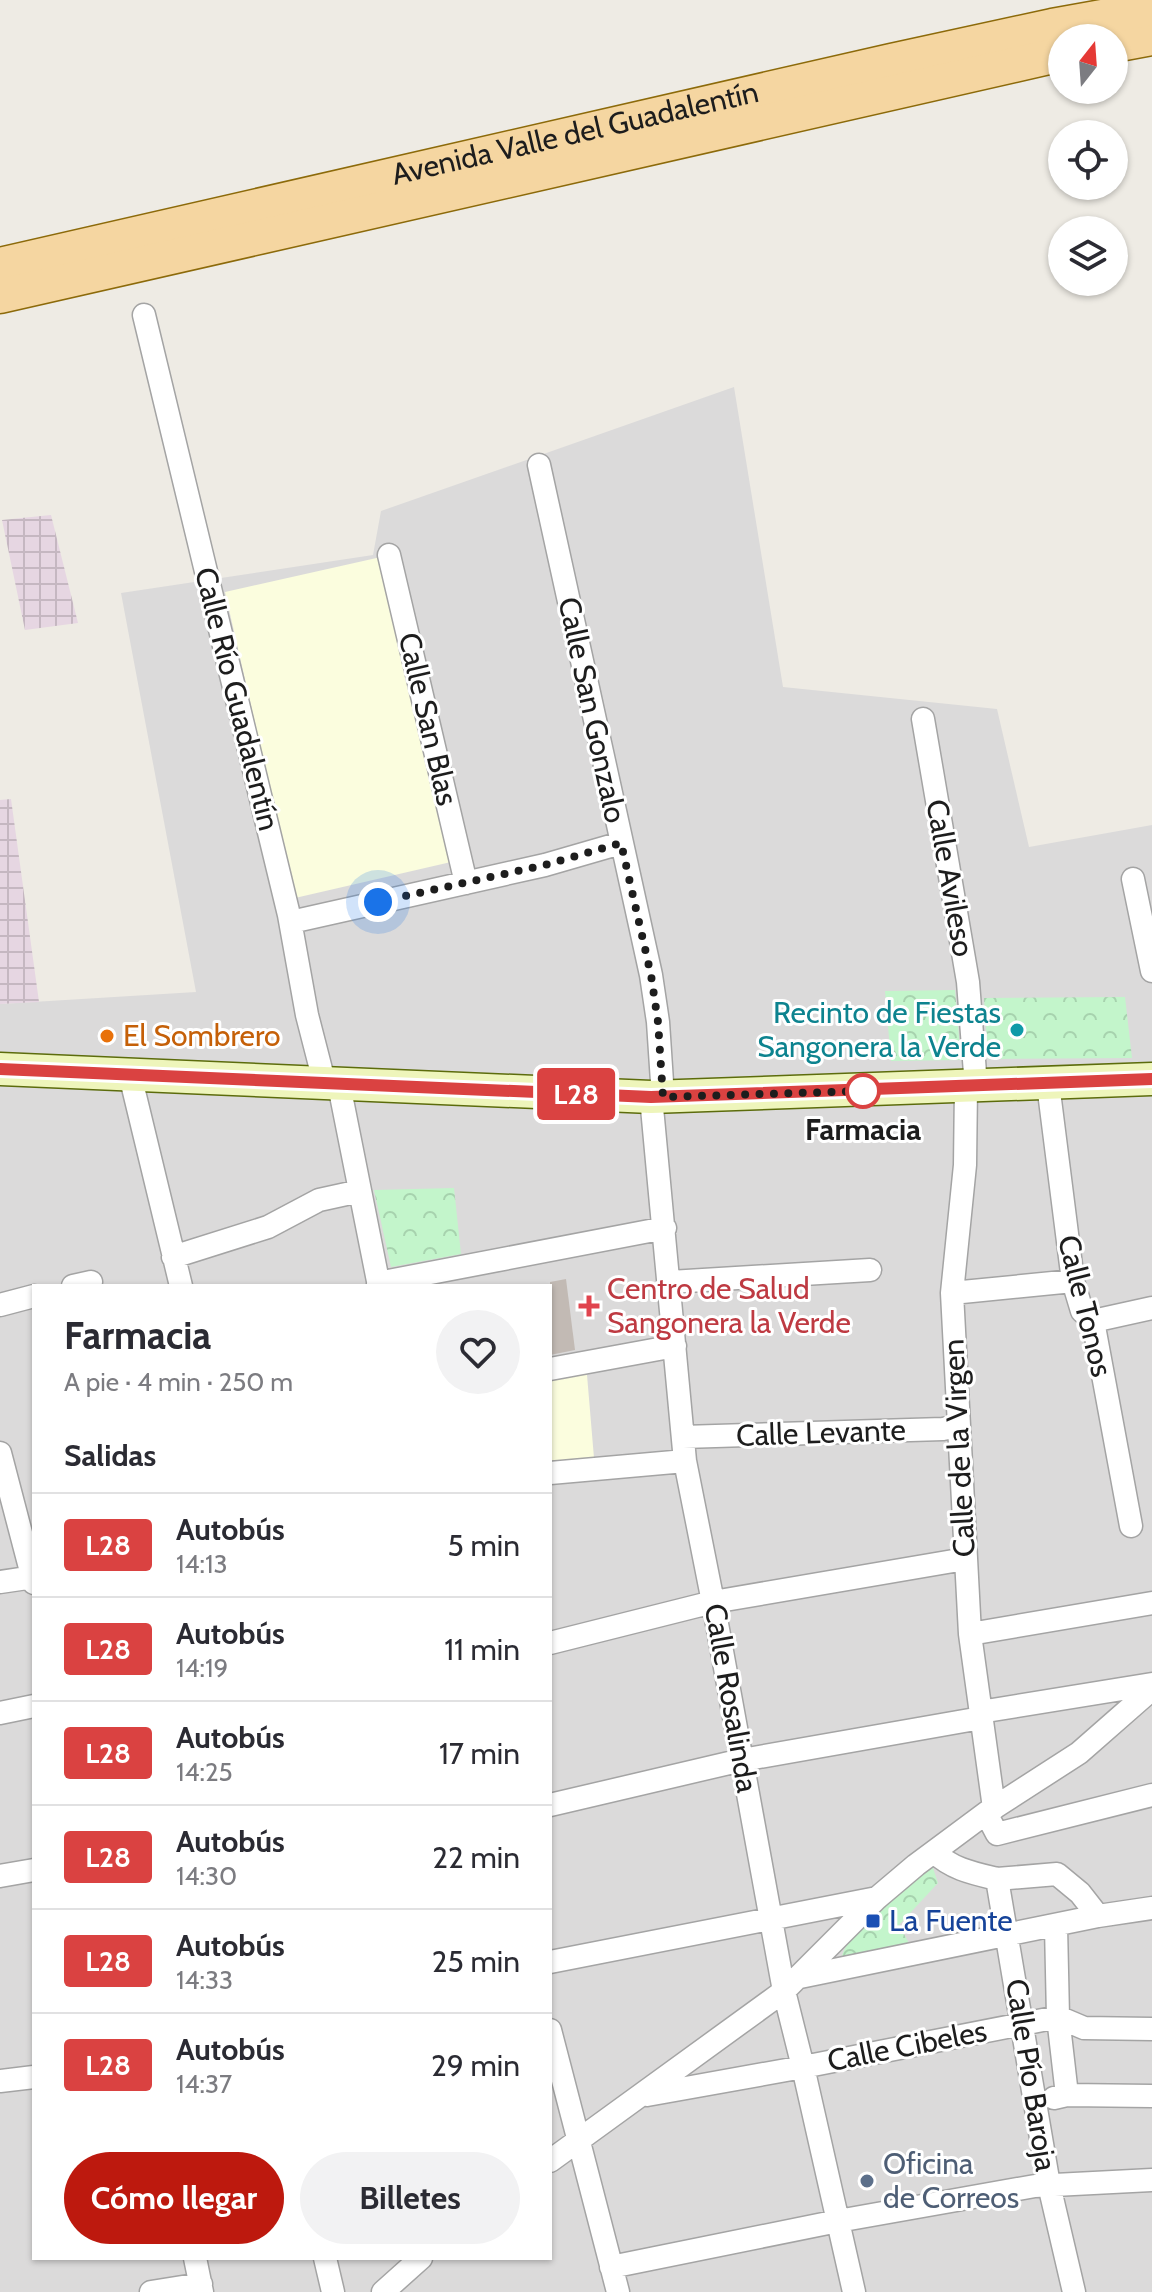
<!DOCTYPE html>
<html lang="es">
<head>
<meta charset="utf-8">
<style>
  :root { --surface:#fff; --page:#f2f2f3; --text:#2b2b33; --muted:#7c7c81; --line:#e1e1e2; --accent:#bd190e }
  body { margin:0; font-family:Cabin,sans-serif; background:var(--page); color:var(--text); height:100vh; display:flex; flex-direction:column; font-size:30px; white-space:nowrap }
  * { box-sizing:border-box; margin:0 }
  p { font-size:26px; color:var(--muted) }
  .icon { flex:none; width:44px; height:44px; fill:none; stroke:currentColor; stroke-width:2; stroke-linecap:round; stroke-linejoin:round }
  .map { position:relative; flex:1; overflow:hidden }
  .drawer { position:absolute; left:32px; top:1284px; width:520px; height:976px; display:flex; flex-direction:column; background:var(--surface); border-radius:0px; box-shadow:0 2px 6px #0004 }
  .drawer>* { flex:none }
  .badge { padding:0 16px; border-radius:6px; font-size:28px; line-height:52px }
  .needle { width:52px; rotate:17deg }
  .buttons { position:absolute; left:1048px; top:24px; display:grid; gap:16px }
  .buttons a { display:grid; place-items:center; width:80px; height:80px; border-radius:50%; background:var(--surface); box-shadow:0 2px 6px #0004; font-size:40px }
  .you { position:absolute; width:40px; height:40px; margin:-20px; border:6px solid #fff; border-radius:50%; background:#1a73e8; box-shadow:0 0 0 12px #1a73e833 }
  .map>.badge { position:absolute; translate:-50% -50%; box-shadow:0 0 0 4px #fff }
  h2 { padding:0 32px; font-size:30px; line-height:72px }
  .round { display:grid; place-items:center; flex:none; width:84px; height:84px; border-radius:42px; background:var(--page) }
  .summary { display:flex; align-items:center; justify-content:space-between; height:136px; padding:0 32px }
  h1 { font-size:38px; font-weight:700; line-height:60px }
  .button { display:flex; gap:16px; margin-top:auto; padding:16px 32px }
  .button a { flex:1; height:92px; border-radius:48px; background:var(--accent); color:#fff; font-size:32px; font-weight:700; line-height:92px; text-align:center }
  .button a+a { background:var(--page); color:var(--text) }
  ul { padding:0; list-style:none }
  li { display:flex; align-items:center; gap:24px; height:104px; padding:0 32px; border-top:2px solid var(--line) }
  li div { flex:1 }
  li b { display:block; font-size:30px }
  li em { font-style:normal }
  li .badge { min-width:88px; font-weight:700; text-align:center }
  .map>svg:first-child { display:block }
  .residential { fill:#dbdada; fill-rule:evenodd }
  .industrial { fill:url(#industrial-grid) }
  .education { fill:#fbfdde }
  .park { fill:url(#park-crowns) }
  .building { fill:#c2bab4 }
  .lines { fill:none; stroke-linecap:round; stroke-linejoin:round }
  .street-casing { stroke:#a4a4a4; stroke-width:25 }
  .secondary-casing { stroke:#5c6c0c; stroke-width:35 }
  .primary-casing { stroke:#8c6a0a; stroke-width:37 }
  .street { stroke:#fff; stroke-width:22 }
  .secondary { stroke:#eef5bb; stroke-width:32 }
  .primary { stroke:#f5d6a1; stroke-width:34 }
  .line-casing { stroke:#fff; stroke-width:18 }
  .line { stroke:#da4241; stroke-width:12 }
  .walk { stroke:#1d1d1d; stroke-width:8; stroke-dasharray:0 14.4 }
  .culture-dot { fill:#0f9aa8; stroke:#fff; stroke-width:3 }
  .food-dot { fill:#e8710a; stroke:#fff; stroke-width:3 }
  .stop-dot { fill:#fff; stroke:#da4241; stroke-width:4 }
  .health-dot { fill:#e0444e; stroke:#fff; stroke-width:3 }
  .transit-dot { fill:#1a4fb4; stroke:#fff; stroke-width:3 }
  .service-dot { fill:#5c6f8a; stroke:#fff; stroke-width:3 }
  .labels { text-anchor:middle; stroke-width:6; stroke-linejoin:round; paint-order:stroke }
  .street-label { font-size:30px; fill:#1d1d1d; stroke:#fff }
  .culture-label { font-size:30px; fill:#0d838f; stroke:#fff; text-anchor:end }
  .food-label { font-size:30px; fill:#c56008; stroke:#fff; text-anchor:start }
  .stop-label { font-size:30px; font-weight:bold; fill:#1d1d1d; stroke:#fff }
  .health-label { font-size:30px; fill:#be3a42; stroke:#fff; text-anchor:start }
  .transit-label { font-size:30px; fill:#164399; stroke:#fff; text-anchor:start }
  .service-label { font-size:30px; fill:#4e5e75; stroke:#fff; text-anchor:start }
</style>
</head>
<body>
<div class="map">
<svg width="1152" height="2292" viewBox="0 0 1152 2292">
  <defs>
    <pattern id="industrial-grid" width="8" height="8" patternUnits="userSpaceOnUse" patternTransform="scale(2)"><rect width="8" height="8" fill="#e6d6e2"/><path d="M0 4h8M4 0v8" fill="none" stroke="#c5b7c1"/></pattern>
    <pattern id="park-crowns" width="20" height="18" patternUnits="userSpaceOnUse" patternTransform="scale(2)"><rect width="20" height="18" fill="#c3f5cb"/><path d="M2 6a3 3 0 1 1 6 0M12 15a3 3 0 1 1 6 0" fill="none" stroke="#a7d2ae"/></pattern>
  </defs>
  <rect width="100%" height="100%" fill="#eeebe4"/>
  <path class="residential" d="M 734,387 L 783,687 L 997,709 L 1029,847 L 1152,825 L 1152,2292 L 0,2292 L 0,1004 L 196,992 L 121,593 L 373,555 L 381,511 ZM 34,1286 L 550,1286 L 550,2258 L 34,2258 Z"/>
  <path class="industrial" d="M 51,515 L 78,623 L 25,630 L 2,520 Z
    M 11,799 L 39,1002 L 0,1004 L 0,800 Z"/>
  <path class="education" d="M 381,557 L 451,862 L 295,898 L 225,592 Z
    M 586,1363 L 594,1458 L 550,1462 L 550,1369 Z"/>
  <path class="park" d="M 955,990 L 961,1060 L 891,1061 L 885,991 Z
    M 1125,997 L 1132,1058 L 988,1059 L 984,998 Z
    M 454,1188 L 461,1254 L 391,1267 L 374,1190 Z
    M 932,1865 L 938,1883 L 899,1925 L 910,1945 L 842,1958 C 844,1934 911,1882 932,1865 Z"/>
  <path class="building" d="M 566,1279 L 575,1350 L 550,1355 L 550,1282 Z"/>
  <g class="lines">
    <g class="street-casing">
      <path id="street" d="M 144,315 L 289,915 L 307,1015 L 325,1085
        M 539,465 L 651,975 L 658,1022 L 663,1097
        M 389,555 L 466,883
        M 923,719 L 968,982 L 976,1086
        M 1133,879 L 1152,971
        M 291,922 L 545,865 L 621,843
        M 130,1075 L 181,1286
        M 1048,1084 L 1073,1281 L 1082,1311 L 1093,1321 L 1131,1526
        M 339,1085 L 379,1286
        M 966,1087 L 965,1165 L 952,1293 L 970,1634 L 994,1808
        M 651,1097 L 685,1461 L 713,1602 L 784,1991 L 803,2067 L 854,2292
        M 173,1257 L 268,1227 L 319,1200 L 360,1191
        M 670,1282 L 870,1270
        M 378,1283 L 665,1228
        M 73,1286 L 91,1282
        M 952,1293 L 1073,1281
        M 0,1305 L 34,1296
        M 1093,1321 L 1152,1308
        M 550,1369 L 675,1346
        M 683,1437 L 943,1429 L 958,1426
        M 0,1453 L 34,1583
        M 550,1473 L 685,1461
        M 0,1582 L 34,1577
        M 970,1634 L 1152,1603
        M 550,1643 L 713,1602 L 965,1559
        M 980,1712 L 1152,1684
        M 0,1713 L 34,1706
        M 550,1805 L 742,1760 L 981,1718
        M 986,1813 L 997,1834 L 1152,1795
        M 934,1852 C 952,1869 972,1873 997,1879 L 1049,2185 L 1074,2292
        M 0,1876 L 34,1870
        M 997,1879 L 1057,1874 L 1080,1893 L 1098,1916
        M 1056,1926 L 1058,2017 L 1067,2095
        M 550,1962 L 877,1898
        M 800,1977 L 1098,1916 L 1152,1908
        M 550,2030 L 618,2292
        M 0,2081 L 34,2077
        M 647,2095 L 803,2067 L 1058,2017 L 1084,2028 L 1152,2029
        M 1054,2098 L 1067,2095 L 1152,2096
        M 550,2161 L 784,1991 L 877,1898 L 916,1865 L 986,1813 L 1079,1753 L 1152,1689
        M 195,2258 L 202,2292
        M 325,2258 L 333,2292
        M 611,2267 L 838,2221 L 1035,2186 L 1152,2180
        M 151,2292 L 201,2284
        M 383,2292 L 421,2258"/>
    </g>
    <g class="secondary-casing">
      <path id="secondary" d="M 0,1069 L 651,1097 L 1152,1079"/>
    </g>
    <g class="primary-casing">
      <g id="primary">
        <path d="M 1114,45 L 1152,38"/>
        <path id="s1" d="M 0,265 L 891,61 L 1052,26 L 1152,8"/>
        <path d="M 0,296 L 1062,54"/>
      </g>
    </g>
    <use href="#street" class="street"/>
    <use href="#secondary" class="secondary"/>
    <use href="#primary" class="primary"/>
  </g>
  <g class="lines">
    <g class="line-casing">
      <path id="line" d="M 0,1069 L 651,1097 L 1152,1079"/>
    </g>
    <use href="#line" class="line"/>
    <path class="walk" d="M 378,902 L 545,865 L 621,843 L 651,975 L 658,1022 L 663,1097 L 863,1091"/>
  </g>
  <circle class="culture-dot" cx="1017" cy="1030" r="8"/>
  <circle class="food-dot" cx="107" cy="1036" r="8"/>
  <circle class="stop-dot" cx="863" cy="1091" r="16"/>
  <path class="health-dot" d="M585 1294h8v8h8v8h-8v8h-8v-8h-8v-8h8z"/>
  <rect class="transit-dot" x="865" y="1913" width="16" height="16" rx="4"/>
  <circle class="service-dot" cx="867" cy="2181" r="8"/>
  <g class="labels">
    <g class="street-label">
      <text dy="10" stroke="none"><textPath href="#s1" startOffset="590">Avenida Valle del Guadalentín</textPath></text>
      <text transform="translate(237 699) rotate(76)" y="10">Calle Río Guadalentín</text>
      <text transform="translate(592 710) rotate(78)" y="10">Calle San Gonzalo</text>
      <text transform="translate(428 719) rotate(77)" y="10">Calle San Blas</text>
      <text transform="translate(950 878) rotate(80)" y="10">Calle Avileso</text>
      <text transform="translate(1085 1306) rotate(76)" y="10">Calle Tonos</text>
      <text transform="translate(821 1433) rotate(-2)" y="10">Calle Levante</text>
      <text transform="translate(959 1448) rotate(-93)" y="10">Calle de la Virgen</text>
      <text transform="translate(731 1698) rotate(80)" y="10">Calle Rosalinda</text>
      <text transform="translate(907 2046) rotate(-11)" y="10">Calle Cibeles</text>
      <text transform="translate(1031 2075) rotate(81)" y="10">Calle Pío Baroja</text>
    </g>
    <g class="culture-label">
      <text x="1001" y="1023">Recinto de Fiestas<tspan x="1001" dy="34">Sangonera la Verde</tspan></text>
    </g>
    <g class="food-label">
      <text x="123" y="1046">El Sombrero</text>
    </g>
    <g class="stop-label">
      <text x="863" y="1140">Farmacia</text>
    </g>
    <g class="health-label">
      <text x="607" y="1299">Centro de Salud<tspan x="607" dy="34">Sangonera la Verde</tspan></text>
    </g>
    <g class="transit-label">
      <text x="889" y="1931">La Fuente</text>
    </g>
    <g class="service-label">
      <text x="883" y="2174">Oficina<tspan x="883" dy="34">de Correos</tspan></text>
    </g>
  </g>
</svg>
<div class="buttons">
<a><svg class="needle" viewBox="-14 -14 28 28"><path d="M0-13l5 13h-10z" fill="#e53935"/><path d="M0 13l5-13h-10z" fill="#7c7c81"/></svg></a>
<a><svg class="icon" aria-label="locate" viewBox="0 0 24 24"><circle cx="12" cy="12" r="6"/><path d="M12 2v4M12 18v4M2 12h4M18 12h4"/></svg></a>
<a><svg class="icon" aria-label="layers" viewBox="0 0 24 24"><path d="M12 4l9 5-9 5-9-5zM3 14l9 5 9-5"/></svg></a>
</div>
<div class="you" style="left:378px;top:902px"></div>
<b class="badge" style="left:576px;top:1094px;background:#da4241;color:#fff">L28</b>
<section class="drawer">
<div class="summary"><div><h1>Farmacia</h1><p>A pie · 4 min · 250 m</p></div><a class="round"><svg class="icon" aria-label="heart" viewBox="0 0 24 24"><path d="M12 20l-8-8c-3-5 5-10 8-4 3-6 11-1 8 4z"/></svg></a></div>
<h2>Salidas</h2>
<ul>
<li><span class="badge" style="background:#da4241;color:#fff">L28</span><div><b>Autobús</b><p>14:13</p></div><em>5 min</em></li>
<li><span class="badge" style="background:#da4241;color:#fff">L28</span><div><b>Autobús</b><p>14:19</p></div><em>11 min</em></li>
<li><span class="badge" style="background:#da4241;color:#fff">L28</span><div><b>Autobús</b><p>14:25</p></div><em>17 min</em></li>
<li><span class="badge" style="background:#da4241;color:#fff">L28</span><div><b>Autobús</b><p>14:30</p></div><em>22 min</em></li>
<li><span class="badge" style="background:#da4241;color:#fff">L28</span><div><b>Autobús</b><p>14:33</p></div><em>25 min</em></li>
<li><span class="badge" style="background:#da4241;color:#fff">L28</span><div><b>Autobús</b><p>14:37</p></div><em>29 min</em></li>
</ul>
<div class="button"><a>Cómo llegar</a><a>Billetes</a></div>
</section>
</div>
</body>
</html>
